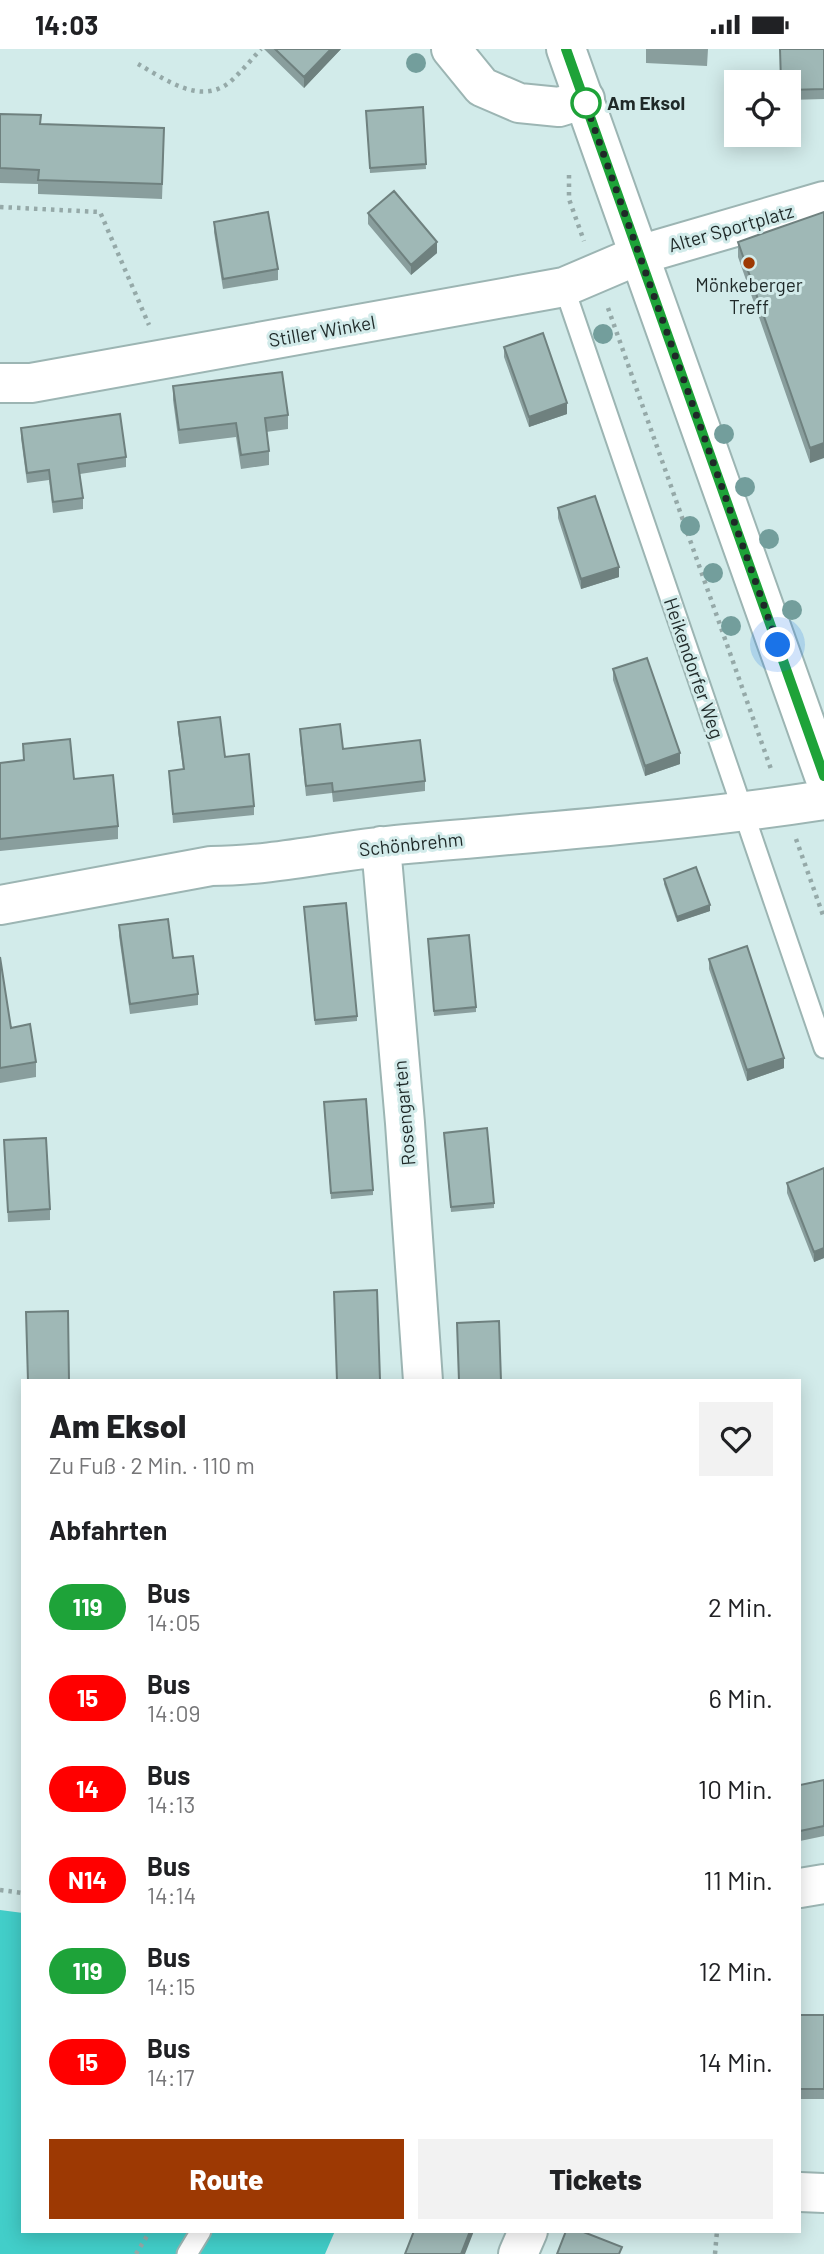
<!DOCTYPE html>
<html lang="de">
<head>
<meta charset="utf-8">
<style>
  :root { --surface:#fff; --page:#f2f2f2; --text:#202124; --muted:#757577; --accent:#9d3903 }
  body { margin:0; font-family:Barlow,sans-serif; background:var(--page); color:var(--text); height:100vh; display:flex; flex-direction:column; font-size:26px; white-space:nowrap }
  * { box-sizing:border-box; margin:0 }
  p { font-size:23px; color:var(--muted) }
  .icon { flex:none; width:38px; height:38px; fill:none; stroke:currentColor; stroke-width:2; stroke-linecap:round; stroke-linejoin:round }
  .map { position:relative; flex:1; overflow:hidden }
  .drawer { position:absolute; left:21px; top:1330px; width:780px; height:854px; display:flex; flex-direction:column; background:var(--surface); border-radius:0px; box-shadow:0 4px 18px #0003 }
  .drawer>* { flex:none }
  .badge { padding:0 14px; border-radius:23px; font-size:24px; line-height:46px }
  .fabs { position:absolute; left:724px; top:21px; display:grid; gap:14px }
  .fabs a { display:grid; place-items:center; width:77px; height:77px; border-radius:0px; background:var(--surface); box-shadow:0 4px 18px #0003; font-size:35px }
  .you { position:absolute; width:35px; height:35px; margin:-18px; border:5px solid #fff; border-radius:50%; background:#1a73e8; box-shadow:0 0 0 10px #1a73e833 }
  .map>.badge { position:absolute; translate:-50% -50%; box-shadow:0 0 0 4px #fff }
  h2 { padding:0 28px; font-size:26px; line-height:63px }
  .round { display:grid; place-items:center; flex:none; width:74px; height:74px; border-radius:0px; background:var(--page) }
  .headline { display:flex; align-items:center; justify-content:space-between; height:119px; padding:0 28px }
  h1 { font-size:33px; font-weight:800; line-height:52px }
  .cta { display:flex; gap:14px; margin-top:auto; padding:14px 28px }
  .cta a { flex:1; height:80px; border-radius:0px; background:var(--accent); color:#fff; font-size:28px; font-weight:800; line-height:80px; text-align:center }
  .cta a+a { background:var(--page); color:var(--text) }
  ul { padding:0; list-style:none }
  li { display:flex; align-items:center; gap:21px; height:91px; padding:0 28px }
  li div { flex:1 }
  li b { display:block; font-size:26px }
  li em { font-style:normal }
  li .badge { min-width:77px; font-weight:700; text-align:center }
  .status { display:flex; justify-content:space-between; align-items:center; height:49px; padding:0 35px; background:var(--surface); direction:ltr }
  .status svg { height:19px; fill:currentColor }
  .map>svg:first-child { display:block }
  .forest { fill:#42cec9 }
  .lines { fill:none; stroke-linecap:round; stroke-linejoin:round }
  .service-casing { stroke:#9cb5b3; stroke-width:23 }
  .minor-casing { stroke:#9cb5b3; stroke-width:42 }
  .tertiary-casing { stroke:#9cb5b3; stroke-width:42 }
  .path { stroke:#95a9a8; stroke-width:4.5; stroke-dasharray:3.5 5; stroke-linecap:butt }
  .service { stroke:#fff; stroke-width:19 }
  .minor { stroke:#fff; stroke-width:38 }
  .tertiary { stroke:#fff; stroke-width:38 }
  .tree { fill:#739e9c }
  .wall { fill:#899e9d }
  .shaded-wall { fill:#6f817f }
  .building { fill:#9fb8b6; stroke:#6f817f; stroke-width:2 }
  .line-casing { stroke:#fff; stroke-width:16 }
  .line { stroke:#1ea339; stroke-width:10 }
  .walk { stroke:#1f2928; stroke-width:7; stroke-dasharray:0 12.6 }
  .stop-dot { fill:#fff; stroke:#1ea339; stroke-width:3.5 }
  .poi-dot { fill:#9d3903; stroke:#d2ebea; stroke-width:2.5 }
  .labels { text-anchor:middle; stroke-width:6; stroke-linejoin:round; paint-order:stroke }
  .stop-label { font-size:19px; font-weight:bold; fill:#1f2928; stroke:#d2ebea; text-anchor:start }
  .street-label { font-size:19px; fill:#1f2928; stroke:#d2ebea }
  .poi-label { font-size:19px; fill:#1f2928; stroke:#d2ebea }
</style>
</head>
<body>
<div class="status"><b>14:03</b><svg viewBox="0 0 49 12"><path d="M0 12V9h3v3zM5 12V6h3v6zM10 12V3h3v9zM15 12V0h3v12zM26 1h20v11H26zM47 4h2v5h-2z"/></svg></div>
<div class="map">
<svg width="824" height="2205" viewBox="0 0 824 2205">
  <rect width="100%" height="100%" fill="#d2ebea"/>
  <path class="forest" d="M 0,1861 L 23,1864 L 23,2182 L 335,2182 L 325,2205 L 0,2205 Z"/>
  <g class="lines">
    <g class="service-casing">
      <path id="service" d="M 564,238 L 824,999
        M 187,2205 L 201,2182"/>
    </g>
    <g class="minor-casing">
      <path id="minor" d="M 451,0 L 482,38 L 519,54 L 559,58 L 585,50
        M 0,334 L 31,334 L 564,238 L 639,206 L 824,152
        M 381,797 L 405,1074 L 423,1332
        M 0,856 L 211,817 C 273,817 334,802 396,796 C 539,783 682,773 824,751
        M 800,1839 L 824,1835
        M 800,2143 L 824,2144
        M 518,2205 L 528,2182"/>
    </g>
    <g class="tertiary-casing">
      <path id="tertiary" d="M 566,0 L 824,727"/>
    </g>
    <path class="path" d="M 138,15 C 165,30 200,57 230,33 C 241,23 251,11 261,0
      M 569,126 L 569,150 L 584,192
      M 0,158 L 100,163 L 149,276
      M 608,259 L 772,723
      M 796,790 L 824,869
      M 0,1841 L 23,1844
      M 136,2205 L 150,2182
      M 715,2205 L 717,2182"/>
    <use href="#service" class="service"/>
    <use href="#minor" class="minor"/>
    <use href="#tertiary" class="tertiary"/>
  </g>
  <g class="tree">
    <circle cx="416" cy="14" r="10"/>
    <circle cx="603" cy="285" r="10"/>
    <circle cx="724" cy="385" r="10"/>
    <circle cx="745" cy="438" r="10"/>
    <circle cx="690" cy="477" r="10"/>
    <circle cx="769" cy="490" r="10"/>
    <circle cx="713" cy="524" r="10"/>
    <circle cx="792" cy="561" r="10"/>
    <circle cx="731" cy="577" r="10"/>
  </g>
  <path class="wall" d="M 264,0 L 341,0 L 304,39 Z
    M 646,0 L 708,0 L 707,17 L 646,14 Z
    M 824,0 L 824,50 L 789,51 L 789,33 Z
    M 423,58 L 426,120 L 370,124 L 366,62 Z
    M 0,65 L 41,75 L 164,93 L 162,150 L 38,145 L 38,135 L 0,134 Z
    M 824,163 L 810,414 L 738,208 L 738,193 Z
    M 368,164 L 437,204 L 411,226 L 368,175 Z
    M 214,173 L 278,220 L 278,231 L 223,240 L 214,183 Z
    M 504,298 L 567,365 L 529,378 L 504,308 Z
    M 173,337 L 288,366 L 288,380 L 266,383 L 269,402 L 269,416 L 241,420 L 236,388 L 179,395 L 173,351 Z
    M 21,379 L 126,408 L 126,418 L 80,425 L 83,449 L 83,460 L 53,464 L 49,431 L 27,434 L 21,389 Z
    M 558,459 L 619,528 L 581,540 L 558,469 Z
    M 613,620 L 680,715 L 645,727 L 613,631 Z
    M 178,673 L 225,708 L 254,757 L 254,766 L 173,774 L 169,722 L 183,720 L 178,682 Z
    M 300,680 L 343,700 L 425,732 L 425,742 L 333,753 L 332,744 L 306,747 L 300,690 Z
    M 23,695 L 74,730 L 118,777 L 118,790 L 0,802 L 0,714 L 23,712 Z
    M 664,830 L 710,862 L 677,873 L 664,835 Z
    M 304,863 L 357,967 L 357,972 L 315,976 Z
    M 119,876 L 173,909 L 198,945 L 198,956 L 130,965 L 119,887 Z
    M 428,895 L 476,958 L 476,963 L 434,967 Z
    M 0,908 L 11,979 L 36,1013 L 36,1028 L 0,1034 Z
    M 709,910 L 784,1019 L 747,1032 L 709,920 Z
    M 324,1058 L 373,1141 L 373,1146 L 331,1150 Z
    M 444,1089 L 494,1154 L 494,1159 L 451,1163 Z
    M 4,1091 L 50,1160 L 50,1171 L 8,1173 Z
    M 824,1119 L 824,1209 L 814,1213 L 787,1144 L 787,1134 Z
    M 824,1731 L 824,1787 L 800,1792 L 800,1736 Z
    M 800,1966 L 824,1966 L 824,2050 L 800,2050 Z"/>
  <path class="shaded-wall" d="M 331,0 L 341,0 L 304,39 L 304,28 Z
    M 437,193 L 437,204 L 411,226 L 411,216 Z
    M 567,354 L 567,365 L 529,378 L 529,368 Z
    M 824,394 L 824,409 L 810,414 L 810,399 Z
    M 619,518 L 619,528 L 581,540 L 581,530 Z
    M 680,704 L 680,715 L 645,727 L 645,717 Z
    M 710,856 L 710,862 L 677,873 L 677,868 Z
    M 784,1009 L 784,1019 L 747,1032 L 747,1021 Z
    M 824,1199 L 824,1209 L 814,1213 L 814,1203 Z
    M 470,2182 L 474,2182 L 465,2205 L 461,2205 Z"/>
  <path class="building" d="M 275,0 L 331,0 L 304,28 Z
    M 780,0 L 824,0 L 824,40 L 789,41 L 789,33 L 781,33 Z
    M 423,58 L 426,115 L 370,119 L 366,62 Z
    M 0,65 L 41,66 L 40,75 L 164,79 L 162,135 L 38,131 L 39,121 L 0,119 Z
    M 394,142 L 437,193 L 411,216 L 368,164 Z
    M 268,163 L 278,220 L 223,230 L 214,173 Z
    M 824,163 L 824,394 L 810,399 L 738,193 Z
    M 543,284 L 567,354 L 529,368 L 504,298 Z
    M 282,323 L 288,366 L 265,369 L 269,402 L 241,406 L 236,374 L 179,381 L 173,337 Z
    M 120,365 L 126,408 L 78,415 L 83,449 L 53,453 L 49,421 L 27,424 L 21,379 Z
    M 595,447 L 619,518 L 581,530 L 558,459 Z
    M 647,609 L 680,704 L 645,717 L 613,620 Z
    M 220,668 L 225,708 L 249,705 L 254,757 L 173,765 L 169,722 L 184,720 L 178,673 Z
    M 340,675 L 343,700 L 420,691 L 425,732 L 333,743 L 332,734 L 306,737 L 300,680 Z
    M 70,690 L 74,730 L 113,726 L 118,777 L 0,790 L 0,714 L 24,711 L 23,695 Z
    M 696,818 L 710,856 L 677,868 L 664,830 Z
    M 346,854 L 357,967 L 315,971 L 304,858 Z
    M 168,870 L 173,909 L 193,907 L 198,945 L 130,955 L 119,876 Z
    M 469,886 L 476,958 L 434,962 L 428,890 Z
    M 747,897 L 784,1009 L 747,1021 L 709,910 Z
    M 0,908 L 11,979 L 30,975 L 36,1013 L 0,1019 Z
    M 366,1050 L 373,1141 L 331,1144 L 324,1053 Z
    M 487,1079 L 494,1154 L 451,1158 L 444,1084 Z
    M 46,1089 L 50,1160 L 8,1163 L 4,1091 Z
    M 824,1119 L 824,1199 L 814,1203 L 787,1134 Z
    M 377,1241 L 380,1331 L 337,1332 L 334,1243 Z
    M 68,1262 L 69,1332 L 28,1332 L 26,1263 Z
    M 499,1272 L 501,1332 L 459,1332 L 457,1274 Z
    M 824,1731 L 824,1777 L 800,1782 L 800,1736 Z
    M 800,1966 L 824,1966 L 824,2040 L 800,2040 Z
    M 414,2182 L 470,2182 L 461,2205 L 405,2205 Z
    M 566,2182 L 581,2182 L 622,2198 L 619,2205 L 557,2205 Z"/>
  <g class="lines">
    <g class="line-casing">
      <path id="line" d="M 566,0 L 824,727"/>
    </g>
    <use href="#line" class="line"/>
    <path class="walk" d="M 586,54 L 584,50 L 778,596"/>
  </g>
  <circle class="stop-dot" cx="586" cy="54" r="14"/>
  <circle class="poi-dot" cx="749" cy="214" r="7"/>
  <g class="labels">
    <g class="stop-label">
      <text x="607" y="61">Am Eksol</text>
    </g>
    <g class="street-label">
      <text transform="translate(731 179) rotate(-16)" y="7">Alter Sportplatz</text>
      <text transform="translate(322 282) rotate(-10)" y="7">Stiller Winkel</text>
      <text transform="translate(694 619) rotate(71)" y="7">Heikendorfer Weg</text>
      <text transform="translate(411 795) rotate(-6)" y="7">Schönbrehm</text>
      <text transform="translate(404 1064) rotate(-95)" y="7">Rosengarten</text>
    </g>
    <g class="poi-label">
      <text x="749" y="243">Mönkeberger<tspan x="749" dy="22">Treff</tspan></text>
    </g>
  </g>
</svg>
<div class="fabs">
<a><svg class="icon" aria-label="locate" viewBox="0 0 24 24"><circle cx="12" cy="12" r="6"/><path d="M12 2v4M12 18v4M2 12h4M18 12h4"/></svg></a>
</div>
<div class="you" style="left:778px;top:596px"></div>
<section class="drawer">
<div class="headline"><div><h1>Am Eksol</h1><p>Zu Fuß · 2 Min. · 110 m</p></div><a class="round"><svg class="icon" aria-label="heart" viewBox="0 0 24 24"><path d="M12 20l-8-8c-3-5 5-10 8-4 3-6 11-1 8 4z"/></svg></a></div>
<h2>Abfahrten</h2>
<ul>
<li><span class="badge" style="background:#1ea339;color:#fff">119</span><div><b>Bus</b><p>14:05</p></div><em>2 Min.</em></li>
<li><span class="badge" style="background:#f00;color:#fff">15</span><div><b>Bus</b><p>14:09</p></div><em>6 Min.</em></li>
<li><span class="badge" style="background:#f00;color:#fff">14</span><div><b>Bus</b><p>14:13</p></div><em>10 Min.</em></li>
<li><span class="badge" style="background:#f00;color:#fff">N14</span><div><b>Bus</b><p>14:14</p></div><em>11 Min.</em></li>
<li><span class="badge" style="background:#1ea339;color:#fff">119</span><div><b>Bus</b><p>14:15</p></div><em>12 Min.</em></li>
<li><span class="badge" style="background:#f00;color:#fff">15</span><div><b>Bus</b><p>14:17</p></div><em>14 Min.</em></li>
</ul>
<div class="cta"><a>Route</a><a>Tickets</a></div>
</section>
</div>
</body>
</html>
